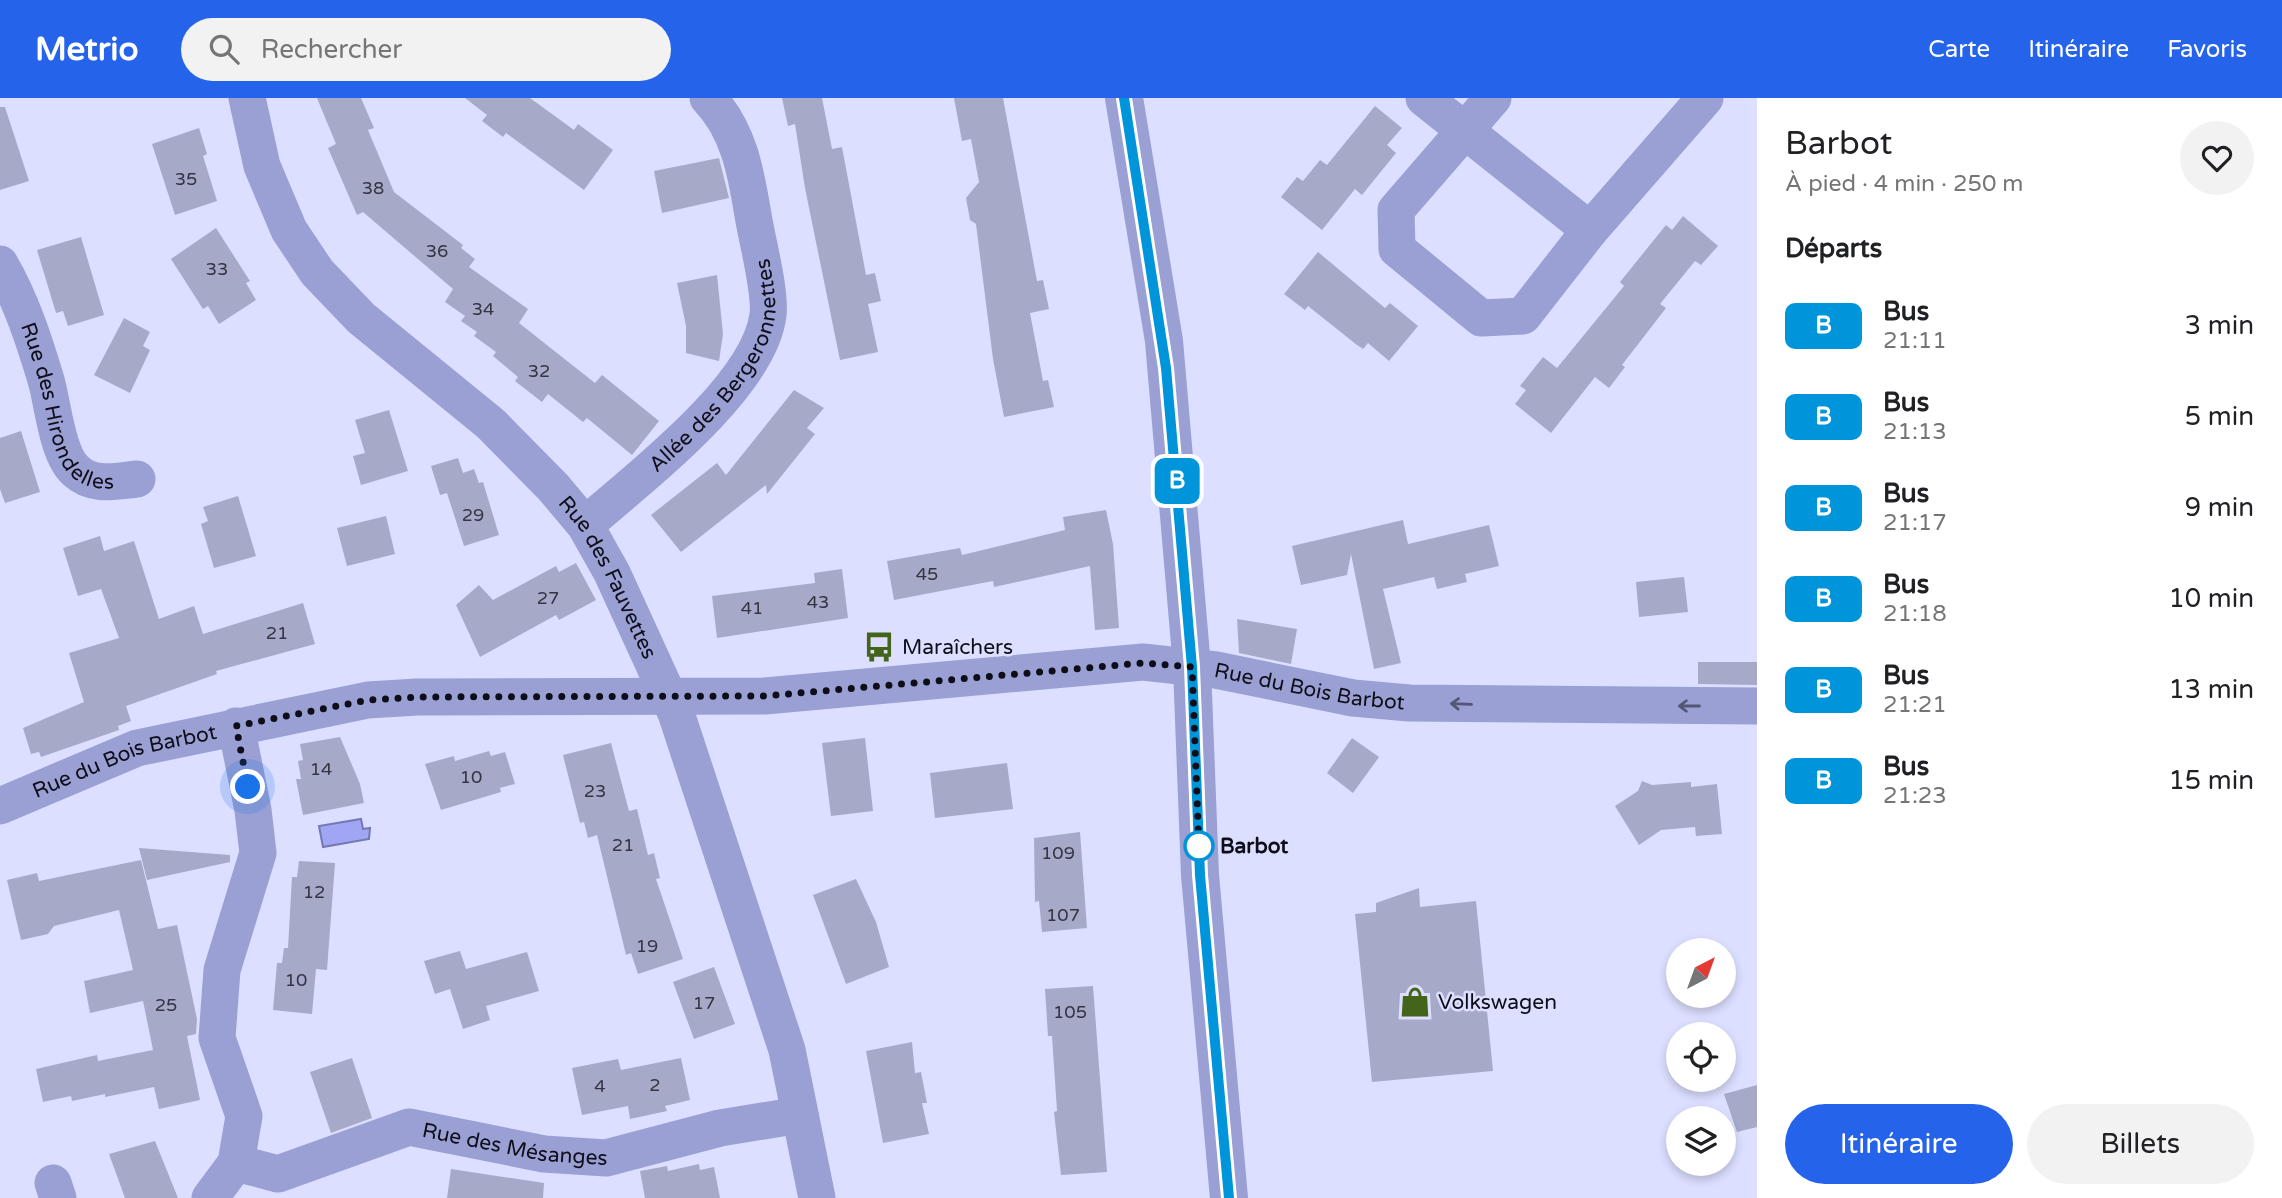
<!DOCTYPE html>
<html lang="fr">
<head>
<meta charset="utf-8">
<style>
  :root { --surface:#fff; --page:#f2f2f2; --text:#202124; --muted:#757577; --accent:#2563eb }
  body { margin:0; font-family:"Varela Round",sans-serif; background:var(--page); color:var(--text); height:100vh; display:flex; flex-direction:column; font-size:26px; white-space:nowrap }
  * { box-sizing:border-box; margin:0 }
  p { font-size:23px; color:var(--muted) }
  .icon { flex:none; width:38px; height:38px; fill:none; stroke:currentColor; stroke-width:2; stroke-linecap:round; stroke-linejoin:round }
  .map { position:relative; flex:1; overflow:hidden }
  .details { display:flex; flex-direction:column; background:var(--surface); width:525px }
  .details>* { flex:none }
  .badge { padding:0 14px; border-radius:10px; font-size:24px; line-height:46px }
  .needle { width:46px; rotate:41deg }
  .controls { position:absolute; left:1666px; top:840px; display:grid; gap:14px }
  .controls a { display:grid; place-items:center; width:70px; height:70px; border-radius:50%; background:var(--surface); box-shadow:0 4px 10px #0003; font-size:35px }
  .you { position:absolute; width:35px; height:35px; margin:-18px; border:5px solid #fff; border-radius:50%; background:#1a73e8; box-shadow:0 0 0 10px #1a73e833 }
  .map>.badge { position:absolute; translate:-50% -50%; box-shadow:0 0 0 4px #fff }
  h2 { padding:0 28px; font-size:26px; line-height:63px }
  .round { display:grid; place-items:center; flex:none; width:74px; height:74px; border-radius:37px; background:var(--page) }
  .overview { display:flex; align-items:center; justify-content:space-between; height:119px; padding:0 28px }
  h1 { font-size:33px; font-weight:600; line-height:52px }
  .button { display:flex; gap:14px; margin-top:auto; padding:14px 28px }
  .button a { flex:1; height:80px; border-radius:42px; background:var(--accent); color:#fff; font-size:28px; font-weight:600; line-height:80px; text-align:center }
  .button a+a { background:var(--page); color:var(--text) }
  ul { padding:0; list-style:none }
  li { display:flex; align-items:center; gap:21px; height:91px; padding:0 28px }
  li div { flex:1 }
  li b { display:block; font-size:26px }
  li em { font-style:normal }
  li .badge { min-width:77px; font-weight:700; text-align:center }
  header { display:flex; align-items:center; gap:42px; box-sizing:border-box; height:98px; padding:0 35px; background:var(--accent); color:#fff }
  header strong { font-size:33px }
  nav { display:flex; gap:38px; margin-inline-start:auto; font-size:24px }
  .search { width:490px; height:63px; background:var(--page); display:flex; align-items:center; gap:18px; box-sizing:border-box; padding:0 24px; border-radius:38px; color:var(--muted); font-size:26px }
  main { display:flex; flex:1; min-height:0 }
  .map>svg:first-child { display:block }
  .water { fill:#a0a6f3; stroke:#7478b1; stroke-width:2 }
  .building { fill:#a6aac8 }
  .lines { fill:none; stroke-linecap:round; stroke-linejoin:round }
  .minor { stroke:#9a9fd4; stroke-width:37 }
  .tertiary { stroke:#9a9fd4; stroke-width:38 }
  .oneway { stroke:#545676 }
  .line-casing { stroke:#fff; stroke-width:16 }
  .line { stroke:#0095da; stroke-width:10 }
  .walk { stroke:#0d0e18; stroke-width:7; stroke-dasharray:0 12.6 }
  .stop-dot { fill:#fff; stroke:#0095da; stroke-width:3.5 }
  .labels { text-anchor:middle; stroke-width:5; stroke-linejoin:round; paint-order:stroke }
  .number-label { font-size:18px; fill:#333544 }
  .street-label { font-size:21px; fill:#0d0e18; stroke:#dcdfff }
  .poi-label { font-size:21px; fill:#0d0e18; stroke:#dcdfff; text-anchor:start }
  .stop-label { font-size:21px; font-weight:bold; fill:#0d0e18; stroke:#dcdfff; text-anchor:start }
</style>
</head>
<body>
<header>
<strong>Metrio</strong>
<div class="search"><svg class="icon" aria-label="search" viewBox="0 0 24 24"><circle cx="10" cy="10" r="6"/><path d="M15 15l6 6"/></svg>Rechercher</div>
<nav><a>Carte</a><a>Itinéraire</a><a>Favoris</a></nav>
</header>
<main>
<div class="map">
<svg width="1757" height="1100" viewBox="0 0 1757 1100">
  <rect width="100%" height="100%" fill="#dcdfff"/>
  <path class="water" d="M 361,721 L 363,731 L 370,730 L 369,741 L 323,749 L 319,728 Z"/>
  <path class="building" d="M 317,0 L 361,0 L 374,30 L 368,32 L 394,94 L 463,147 L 461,150 L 475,161 L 469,169 L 528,211 L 519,225 L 595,285 L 602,277 L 659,323 L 632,357 L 587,320 L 583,324 L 548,296 L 542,304 L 515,283 L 518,279 L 493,258 L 496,254 L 474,238 L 477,234 L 461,223 L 465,218 L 445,204 L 453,191 L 363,114 L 357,117 L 328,50 L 336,46 Z
    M 465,0 L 530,0 L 574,32 L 578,26 L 613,52 L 584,92 L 506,35 L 503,39 L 482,23 L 487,17 Z
    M 782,0 L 822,0 L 832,51 L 842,49 L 866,177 L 875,175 L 881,203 L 868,206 L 878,254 L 840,262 L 805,90 L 795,26 L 788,28 Z
    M 954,0 L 1003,0 L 1037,183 L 1043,182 L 1049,211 L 1030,215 L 1043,283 L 1048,282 L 1054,309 L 1004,319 L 993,261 L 976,126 L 970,122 L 966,100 L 979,84 L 971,41 L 962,43 Z
    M 1375,8 L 1402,30 L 1387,47 L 1396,55 L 1362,97 L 1355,91 L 1322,132 L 1281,99 L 1297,79 L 1303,83 L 1320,62 L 1327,67 Z
    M 0,9 L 5,9 L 29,83 L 0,92 Z
    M 199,30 L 207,56 L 203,58 L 217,103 L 175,117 L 152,46 Z
    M 719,60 L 729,100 L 662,115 L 654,73 Z
    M 1683,118 L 1718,148 L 1701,167 L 1695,163 L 1660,206 L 1666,210 L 1622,267 L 1625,269 L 1609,290 L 1595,279 L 1551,335 L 1515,306 L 1526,292 L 1520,288 L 1543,259 L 1557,270 L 1624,188 L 1620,184 L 1666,127 L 1672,132 Z
    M 216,130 L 250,183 L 246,185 L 256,202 L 219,226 L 208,208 L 203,211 L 171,161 Z
    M 81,139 L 104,217 L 68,228 L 63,213 L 56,215 L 37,152 Z
    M 1318,154 L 1385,210 L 1390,205 L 1418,228 L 1389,263 L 1368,245 L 1363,251 L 1357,247 L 1308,208 L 1305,212 L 1284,196 Z
    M 717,177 L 723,236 L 719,263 L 686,255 L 686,228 L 677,185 Z
    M 124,220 L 150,234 L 143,248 L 150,252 L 130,295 L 94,277 Z
    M 794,292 L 824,310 L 807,330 L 815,336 L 767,396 L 766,387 L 681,454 L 651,417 L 717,365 L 726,377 Z
    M 389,312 L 408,373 L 361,387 L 353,358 L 365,355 L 355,322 Z
    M 21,333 L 40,394 L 5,405 L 0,391 L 0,340 Z
    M 458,360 L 463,375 L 474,371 L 479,385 L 483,384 L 499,437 L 464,448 L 447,395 L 440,397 L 431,368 Z
    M 238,398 L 256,458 L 214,470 L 201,426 L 208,423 L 203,409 Z
    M 1106,412 L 1113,446 L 1119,530 L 1095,532 L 1090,468 L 994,489 L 993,483 L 894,502 L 887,463 L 960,450 L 962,457 L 1065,432 L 1063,419 Z
    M 386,418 L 395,456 L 347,468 L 337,430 Z
    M 1403,422 L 1408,446 L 1489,427 L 1499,468 L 1465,476 L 1467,484 L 1437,491 L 1434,479 L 1383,491 L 1401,565 L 1374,571 L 1351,456 L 1347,477 L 1301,487 L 1292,448 Z
    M 100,438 L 104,453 L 134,443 L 159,521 L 194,508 L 203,536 L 303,505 L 315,546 L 216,573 L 217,576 L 126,608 L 131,623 L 118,628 L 119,632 L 41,659 L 39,654 L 31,656 L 23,630 L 84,604 L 69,555 L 119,540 L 101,491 L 78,498 L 63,450 Z
    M 576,465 L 596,502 L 559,522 L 556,517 L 480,559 L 456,507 L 479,487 L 493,502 L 556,468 L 559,474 Z
    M 842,471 L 848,520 L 717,540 L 712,498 L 815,485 L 814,475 Z
    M 1684,479 L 1688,514 L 1639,519 L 1636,484 Z
    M 1237,521 L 1297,531 L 1291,566 L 1239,555 Z
    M 1698,564 L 1757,564 L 1757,587 L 1698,586 Z
    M 340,639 L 360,686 L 364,705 L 303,717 L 296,681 L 301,681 L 298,663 L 303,662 L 300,646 Z
    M 865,640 L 873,713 L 831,718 L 822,645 Z
    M 1352,640 L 1379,659 L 1353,695 L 1327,675 Z
    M 611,645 L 629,713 L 637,711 L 648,757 L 654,755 L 660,780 L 656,781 L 683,861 L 638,876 L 631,855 L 626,857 L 597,737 L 588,740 L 584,724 L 580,725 L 563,657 Z
    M 489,653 L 491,658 L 505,654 L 515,686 L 500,690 L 501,694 L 441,712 L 425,666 L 454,658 L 455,663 Z
    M 1007,665 L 1013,711 L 935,720 L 930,675 Z
    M 1642,683 L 1652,687 L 1691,684 L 1691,689 L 1717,686 L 1722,736 L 1696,738 L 1695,729 L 1661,732 L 1639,747 L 1615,708 L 1638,693 Z
    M 1080,734 L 1087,830 L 1042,834 L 1039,803 L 1035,804 L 1034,740 Z
    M 139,750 L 230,757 L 230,764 L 147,782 Z
    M 141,762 L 158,831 L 177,827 L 197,921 L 196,936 L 187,938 L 200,1002 L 159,1011 L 154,989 L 105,999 L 105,996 L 72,1003 L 71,998 L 43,1004 L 36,971 L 97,957 L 98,963 L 153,952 L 143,903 L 90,915 L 84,883 L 133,872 L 119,812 L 54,828 L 48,836 L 21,842 L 7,782 L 37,775 L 39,783 Z
    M 299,763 L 335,765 L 327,872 L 316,871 L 312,916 L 273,912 L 277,865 L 282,865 L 284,850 L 288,850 L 292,779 L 297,779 Z
    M 856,781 L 876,824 L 889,869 L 846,886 L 813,797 Z
    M 1419,790 L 1420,809 L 1476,803 L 1493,973 L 1372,984 L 1355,816 L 1376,814 L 1376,805 Z
    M 460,853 L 466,871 L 527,854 L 539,893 L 486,908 L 490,922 L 463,931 L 450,891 L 435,896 L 424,863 Z
    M 714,869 L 735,926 L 694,941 L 673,884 Z
    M 1093,888 L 1107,1074 L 1061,1077 L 1054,1014 L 1057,1013 L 1052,938 L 1048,938 L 1045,891 Z
    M 912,944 L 915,975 L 921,974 L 927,1005 L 922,1005 L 929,1036 L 883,1045 L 866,953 Z
    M 352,960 L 372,1020 L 331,1035 L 310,974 Z
    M 681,960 L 690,1002 L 665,1008 L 667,1013 L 630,1021 L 628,1008 L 582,1017 L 572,970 L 618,961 L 621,972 Z
    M 1757,987 L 1757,1029 L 1737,1034 L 1724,996 Z
    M 155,1043 L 178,1100 L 125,1100 L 109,1056 Z
    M 699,1066 L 700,1072 L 714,1069 L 720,1100 L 645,1100 L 640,1073 L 667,1068 L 668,1073 Z
    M 451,1071 L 544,1085 L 543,1100 L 447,1100 Z"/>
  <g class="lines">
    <g class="minor">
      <path id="s1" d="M 247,0 L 262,68 L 289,132 L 317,174 L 361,220 L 491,326 L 553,389 L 585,427 L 612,475 L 676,615 L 787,952 L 817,1100"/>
      <path d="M 1424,0 L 1590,132 L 1705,0"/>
      <path d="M 1493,0 L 1396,112 L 1397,151 L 1481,220 L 1523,218 L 1590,132"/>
      <path id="s2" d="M 0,166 C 21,202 34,242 46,282 C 53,306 57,357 76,373 C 93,389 116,383 137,381"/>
      <path id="s3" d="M 585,427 C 638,381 759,289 768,217 C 771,194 757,142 753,117 C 746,75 739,32 708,0"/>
      <path id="s4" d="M 236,628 L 253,712 L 258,755 L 222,872 L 217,940 L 244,1018 L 236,1065 L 278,1076 L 409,1029 L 544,1056 L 606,1060 L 720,1030 L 800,1017"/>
      <path id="s5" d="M 0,708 L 137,650 L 368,602 L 417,599 L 765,598 L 1143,564 L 1216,572 L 1353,600 L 1409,605 L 1757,608"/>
      <path d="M 53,1085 L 58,1100"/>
      <path d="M 210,1100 L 236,1065"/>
    </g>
    <path class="tertiary" d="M 1124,0 L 1164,243 L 1192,569 L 1200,777 L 1229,1100"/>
  </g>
  <defs><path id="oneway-shaft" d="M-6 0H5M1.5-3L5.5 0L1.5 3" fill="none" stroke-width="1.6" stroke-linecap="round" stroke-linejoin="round" transform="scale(1.75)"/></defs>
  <g class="oneway">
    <use href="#oneway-shaft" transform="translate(1461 606) rotate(-178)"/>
    <use href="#oneway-shaft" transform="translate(1689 608) rotate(-180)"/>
  </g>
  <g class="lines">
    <g class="line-casing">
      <path id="line" d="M 1124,0 L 1166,270 L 1192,569 L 1200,777 L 1229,1100"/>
    </g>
    <use href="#line" class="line"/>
    <path class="walk" d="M 248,689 L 236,628 L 368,602 L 417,599 L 765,598 L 1143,565 L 1192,569 L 1199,751 L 1199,748"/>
  </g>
  <defs>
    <g id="bus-bare" transform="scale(2.415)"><path d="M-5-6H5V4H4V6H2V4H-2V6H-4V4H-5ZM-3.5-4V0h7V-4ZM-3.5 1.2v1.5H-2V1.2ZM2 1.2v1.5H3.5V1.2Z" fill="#436419" stroke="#dcdfff" stroke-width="2.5" paint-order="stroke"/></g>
    <g id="shop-bare" transform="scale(2.415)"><path d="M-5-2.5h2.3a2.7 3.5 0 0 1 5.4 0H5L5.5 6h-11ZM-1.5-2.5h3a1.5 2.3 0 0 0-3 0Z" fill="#436419" stroke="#dcdfff" stroke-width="2.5" paint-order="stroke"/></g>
  </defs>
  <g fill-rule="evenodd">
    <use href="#bus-bare" x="879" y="549"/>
    <use href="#shop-bare" x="1415" y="904"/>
  </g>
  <circle class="stop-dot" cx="1199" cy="748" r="14"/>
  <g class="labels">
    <g class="number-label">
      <text x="186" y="87">35</text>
      <text x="373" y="96">38</text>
      <text x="437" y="159">36</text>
      <text x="217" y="177">33</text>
      <text x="483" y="217">34</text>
      <text x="539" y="279">32</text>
      <text x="473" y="423">29</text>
      <text x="927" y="482">45</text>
      <text x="548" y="506">27</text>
      <text x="818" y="510">43</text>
      <text x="752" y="516">41</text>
      <text x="277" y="541">21</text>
      <text x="321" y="677">14</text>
      <text x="471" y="685">10</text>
      <text x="595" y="699">23</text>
      <text x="623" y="753">21</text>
      <text x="1058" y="761">109</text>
      <text x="314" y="800">12</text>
      <text x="1063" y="823">107</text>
      <text x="647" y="854">19</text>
      <text x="296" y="888">10</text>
      <text x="704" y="911">17</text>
      <text x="166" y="913">25</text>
      <text x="1070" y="920">105</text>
      <text x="655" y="993">2</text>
      <text x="600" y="994">4</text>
    </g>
    <g class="street-label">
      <text dy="7" stroke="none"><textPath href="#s3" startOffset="214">Allée des Bergeronnettes</textPath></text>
      <text dy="7" stroke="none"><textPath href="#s2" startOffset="164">Rue des Hirondelles</textPath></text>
      <text dy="7" stroke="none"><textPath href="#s1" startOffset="616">Rue des Fauvettes</textPath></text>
      <text dy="7" stroke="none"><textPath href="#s5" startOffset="1330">Rue du Bois Barbot</textPath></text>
      <text dy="7" stroke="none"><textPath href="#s5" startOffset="133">Rue du Bois Barbot</textPath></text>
      <text dy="7" stroke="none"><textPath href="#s4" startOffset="740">Rue des Mésanges</textPath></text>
    </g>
    <g class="poi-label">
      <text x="902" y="556">Maraîchers</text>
      <text x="1438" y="911">Volkswagen</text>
    </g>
    <g class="stop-label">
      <text x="1220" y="755">Barbot</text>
    </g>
  </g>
</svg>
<div class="controls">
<a><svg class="needle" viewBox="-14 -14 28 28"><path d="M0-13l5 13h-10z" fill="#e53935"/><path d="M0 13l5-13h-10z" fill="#757577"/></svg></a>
<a><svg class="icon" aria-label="locate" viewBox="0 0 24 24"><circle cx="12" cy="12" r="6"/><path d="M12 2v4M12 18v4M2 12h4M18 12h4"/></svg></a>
<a><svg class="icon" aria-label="layers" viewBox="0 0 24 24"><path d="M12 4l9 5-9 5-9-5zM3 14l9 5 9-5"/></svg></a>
</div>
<div class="you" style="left:248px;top:689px"></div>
<b class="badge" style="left:1177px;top:383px;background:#0095da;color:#fff">B</b>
</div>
<section class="details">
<div class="overview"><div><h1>Barbot</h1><p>À pied · 4 min · 250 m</p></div><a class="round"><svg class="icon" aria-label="heart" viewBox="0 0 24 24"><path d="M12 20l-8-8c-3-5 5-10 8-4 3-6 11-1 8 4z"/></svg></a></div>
<h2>Départs</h2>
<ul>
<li><span class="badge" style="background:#0095da;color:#fff">B</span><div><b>Bus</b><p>21:11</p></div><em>3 min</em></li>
<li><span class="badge" style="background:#0095da;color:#fff">B</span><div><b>Bus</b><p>21:13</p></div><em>5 min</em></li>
<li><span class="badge" style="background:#0095da;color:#fff">B</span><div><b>Bus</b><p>21:17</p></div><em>9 min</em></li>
<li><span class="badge" style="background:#0095da;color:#fff">B</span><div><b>Bus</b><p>21:18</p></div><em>10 min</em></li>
<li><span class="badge" style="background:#0095da;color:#fff">B</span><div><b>Bus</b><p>21:21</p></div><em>13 min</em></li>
<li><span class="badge" style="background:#0095da;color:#fff">B</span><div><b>Bus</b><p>21:23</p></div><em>15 min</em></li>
</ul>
<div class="button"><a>Itinéraire</a><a>Billets</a></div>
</section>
</main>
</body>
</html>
